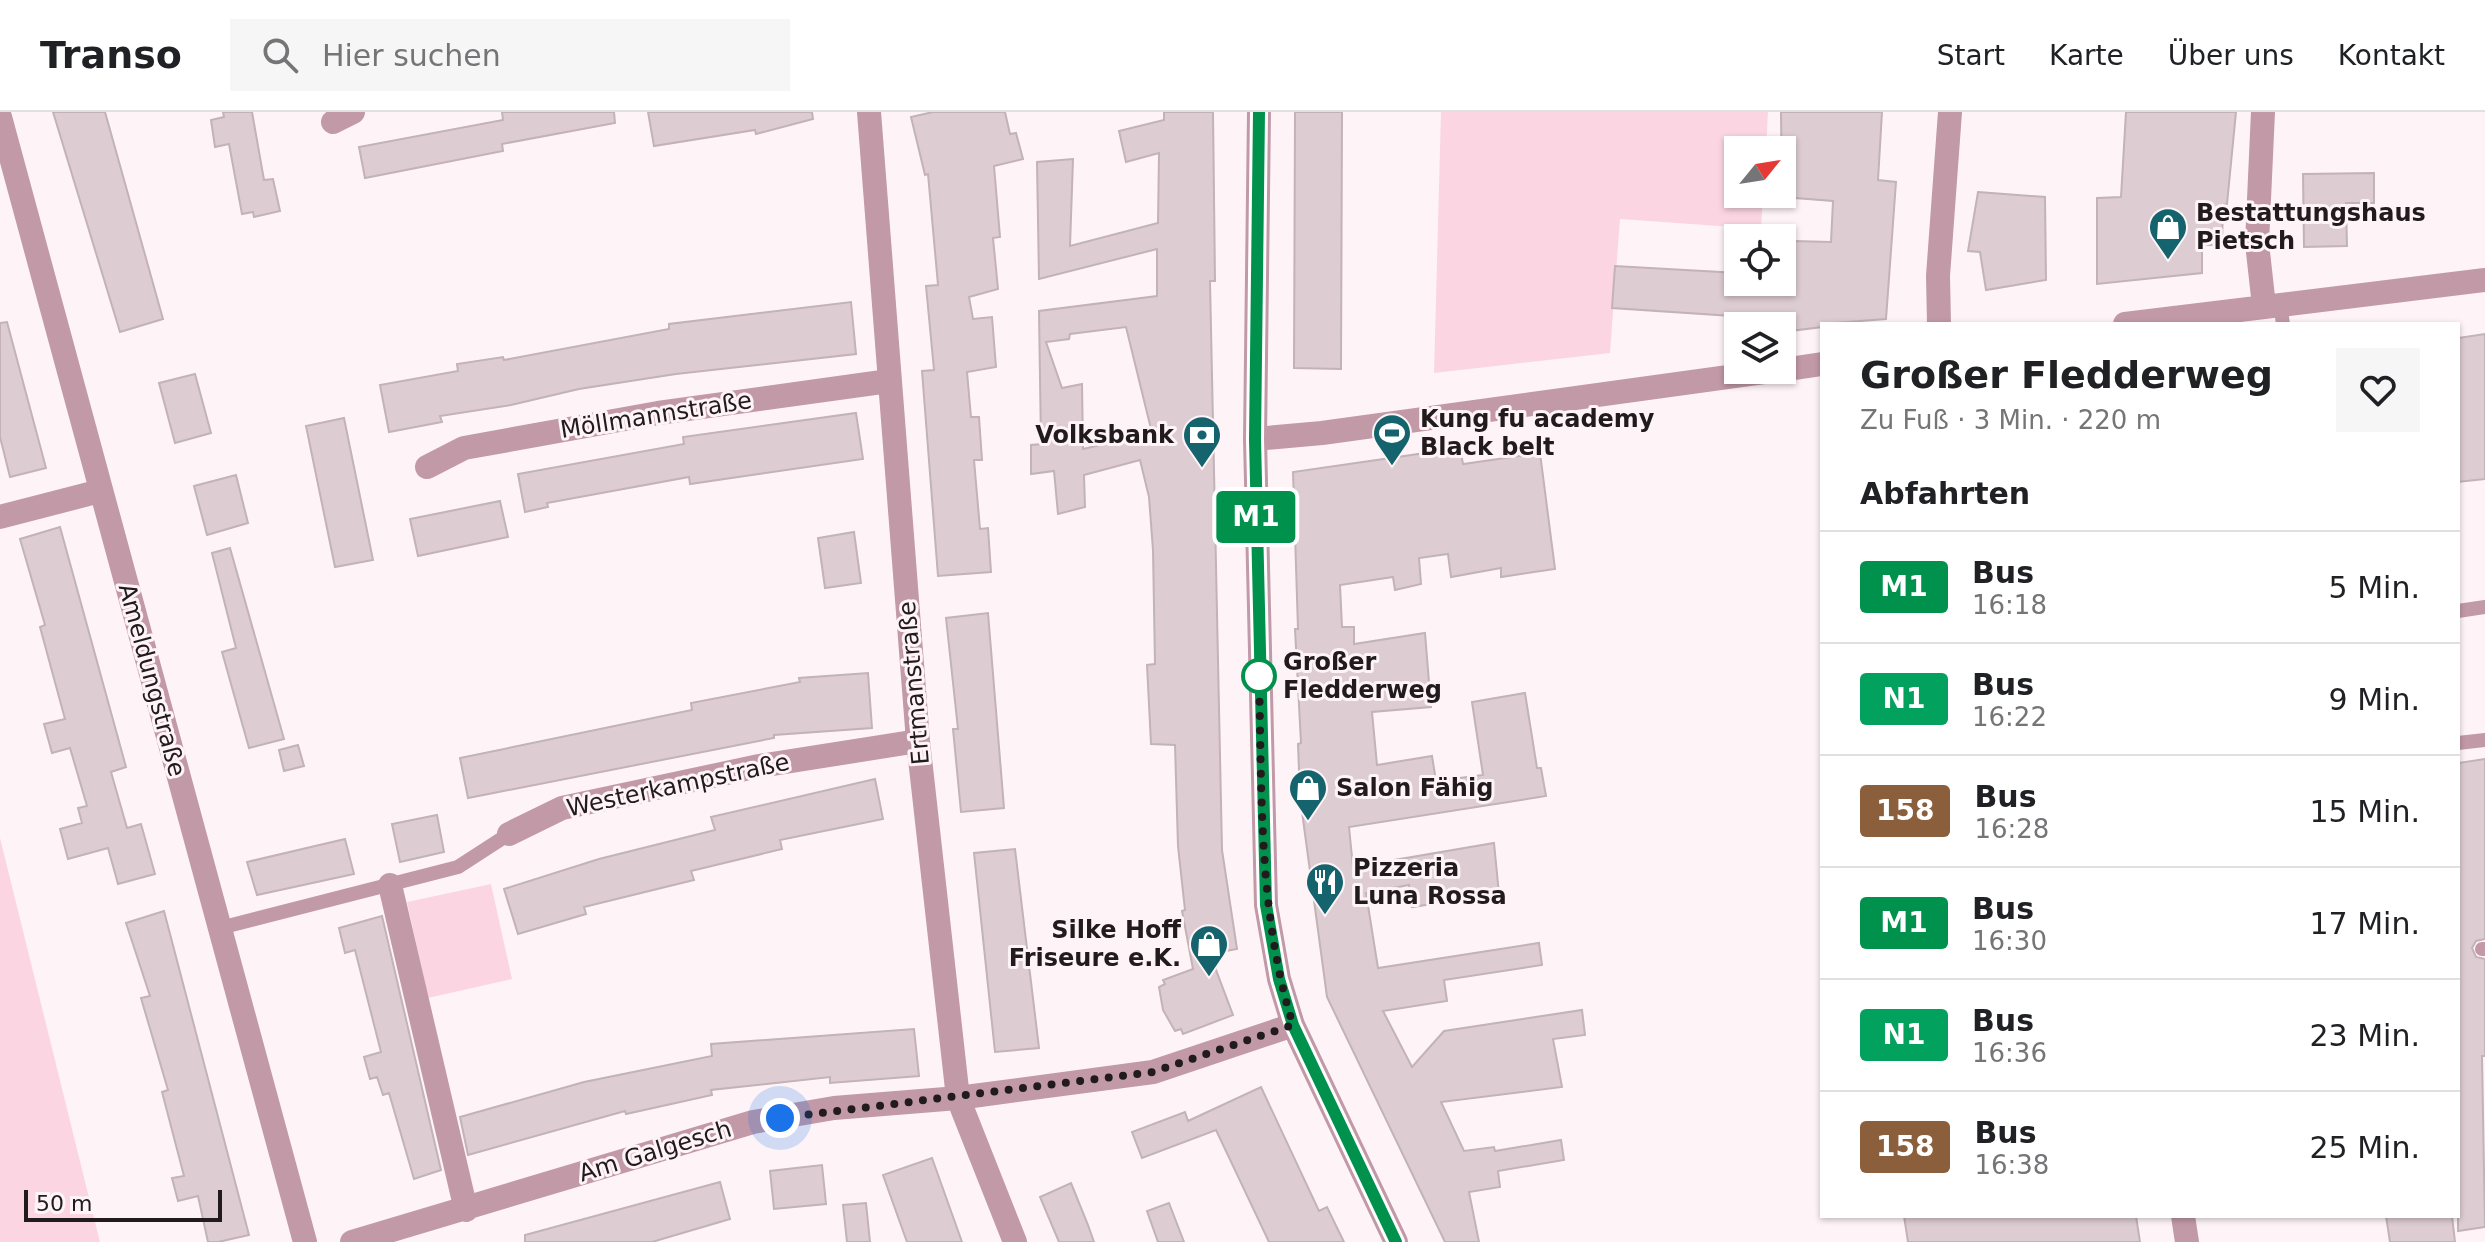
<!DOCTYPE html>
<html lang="de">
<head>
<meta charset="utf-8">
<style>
  :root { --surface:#fff; --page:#f6f6f6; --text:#202124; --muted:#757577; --line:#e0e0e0 }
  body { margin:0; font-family:"DejaVu Sans",sans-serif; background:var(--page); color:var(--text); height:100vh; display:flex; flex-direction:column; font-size:30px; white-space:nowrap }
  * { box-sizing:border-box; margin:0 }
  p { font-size:26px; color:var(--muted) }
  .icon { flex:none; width:44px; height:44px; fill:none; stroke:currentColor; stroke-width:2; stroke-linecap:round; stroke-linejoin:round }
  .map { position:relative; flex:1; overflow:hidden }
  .side { position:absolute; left:1820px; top:210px; width:640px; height:896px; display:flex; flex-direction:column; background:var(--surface); border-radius:0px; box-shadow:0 2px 6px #0004 }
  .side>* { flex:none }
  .badge { padding:0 16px; border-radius:6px; font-size:28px; line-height:52px }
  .needle { width:52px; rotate:60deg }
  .controls { position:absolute; left:1724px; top:24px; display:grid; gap:16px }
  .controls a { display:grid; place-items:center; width:72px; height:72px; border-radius:0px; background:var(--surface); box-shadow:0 2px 6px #0004; font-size:40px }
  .scale { position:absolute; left:24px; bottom:20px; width:198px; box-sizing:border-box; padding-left:8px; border:4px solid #211b1d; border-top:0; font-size:22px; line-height:28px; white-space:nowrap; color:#211b1d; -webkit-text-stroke:6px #fef4f7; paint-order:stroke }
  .you { position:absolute; width:40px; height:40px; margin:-20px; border:6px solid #fff; border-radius:50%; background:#1a73e8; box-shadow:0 0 0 12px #1a73e833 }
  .map>.badge { position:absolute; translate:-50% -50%; box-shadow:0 0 0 4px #fff }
  h2 { padding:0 40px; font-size:30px; line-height:72px }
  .round { display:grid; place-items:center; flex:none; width:84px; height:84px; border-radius:0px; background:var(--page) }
  .overview { display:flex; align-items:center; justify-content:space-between; height:136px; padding:0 40px }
  h1 { font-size:38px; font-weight:600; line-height:60px }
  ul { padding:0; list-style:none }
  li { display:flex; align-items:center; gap:24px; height:112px; padding:0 40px; border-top:2px solid var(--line) }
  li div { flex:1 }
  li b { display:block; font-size:30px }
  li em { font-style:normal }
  li .badge { min-width:88px; font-weight:700; text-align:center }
  header { display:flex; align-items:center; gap:48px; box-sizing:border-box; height:112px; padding:0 40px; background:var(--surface); border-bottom:2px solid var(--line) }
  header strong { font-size:38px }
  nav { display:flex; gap:44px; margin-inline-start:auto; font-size:28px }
  .search { width:560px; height:72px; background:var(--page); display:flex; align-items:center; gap:20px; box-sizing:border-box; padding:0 28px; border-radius:0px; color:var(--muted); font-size:30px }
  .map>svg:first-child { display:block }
  .green { fill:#fbd6e2 }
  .building { fill:#ddccd1; stroke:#c3b2b7; stroke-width:2; fill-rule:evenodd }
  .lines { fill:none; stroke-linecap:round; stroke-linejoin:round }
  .lane { stroke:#c299a7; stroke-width:14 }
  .street { stroke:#c299a7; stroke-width:24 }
  .line-casing { stroke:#fff; stroke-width:18 }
  .line { stroke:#00924d; stroke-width:12 }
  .walk { stroke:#211b1d; stroke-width:8; stroke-dasharray:0 14.4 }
  .stop-dot { fill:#fff; stroke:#00924d; stroke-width:4 }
  .labels { text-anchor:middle; stroke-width:6; stroke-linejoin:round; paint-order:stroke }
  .poi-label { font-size:24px; font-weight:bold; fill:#211b1d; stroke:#fef4f7; text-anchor:start }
  .street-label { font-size:24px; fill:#211b1d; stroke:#fef4f7 }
  .stop-label { font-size:24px; font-weight:bold; fill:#211b1d; stroke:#fef4f7; text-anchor:start }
</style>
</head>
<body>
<header>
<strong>Transo</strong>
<div class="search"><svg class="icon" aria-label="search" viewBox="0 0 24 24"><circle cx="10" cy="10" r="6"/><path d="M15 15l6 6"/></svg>Hier suchen</div>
<nav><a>Start</a><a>Karte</a><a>Über uns</a><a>Kontakt</a></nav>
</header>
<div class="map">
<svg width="2485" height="1130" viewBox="0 0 2485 1130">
  <rect width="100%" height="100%" fill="#fef4f7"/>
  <path class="green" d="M 1441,0 L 1768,0 L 1766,38 L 1738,38 L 1738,82 L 1763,82 L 1761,117 L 1620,107 L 1610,241 L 1434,261 Z
    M 0,726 L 100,1130 L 0,1130 Z
    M 491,772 L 512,867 L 428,886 L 407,790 Z"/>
  <path class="building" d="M 53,0 L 105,0 L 163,207 L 120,220 Z
    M 223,0 L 252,0 L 264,68 L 273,67 L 280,99 L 254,105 L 253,100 L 242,102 L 229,32 L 215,35 L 211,8 L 224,5 Z
    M 502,0 L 614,0 L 615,11 L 502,32 L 503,39 L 365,66 L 359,35 L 503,8 Z
    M 648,0 L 812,0 L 813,7 L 756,22 L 755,18 L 654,34 Z
    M 933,0 L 1005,0 L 1010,22 L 1016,21 L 1023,47 L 994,54 L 1000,125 L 993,126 L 998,177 L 969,185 L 973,207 L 992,205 L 996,255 L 967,260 L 971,305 L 979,305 L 982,348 L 974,348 L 980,417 L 988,416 L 991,460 L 938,464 L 922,259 L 934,258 L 926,174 L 938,173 L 928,62 L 925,63 L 911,5 Z
    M 1164,0 L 1213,0 L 1215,169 L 1210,169 L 1222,738 L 1237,837 L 1210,842 L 1233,903 L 1183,922 L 1181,917 L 1175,919 L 1163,898 L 1159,875 L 1165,872 L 1163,868 L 1193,857 L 1182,799 L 1185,798 L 1178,734 L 1175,633 L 1151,632 L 1147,553 L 1155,552 L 1153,438 L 1149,385 L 1140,348 L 1084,363 L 1085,395 L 1058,402 L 1054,359 L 1031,362 L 1031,333 L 1041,332 L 1039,199 L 1157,184 L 1157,137 L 1039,167 L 1037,50 L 1073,47 L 1070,134 L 1158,111 L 1159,41 L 1126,50 L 1119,19 L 1164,8 ZM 1126,215 L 1152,321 L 1083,337 L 1082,272 L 1062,276 L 1046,230 L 1069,227 L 1070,222 Z
    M 1295,0 L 1342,0 L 1341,257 L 1294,256 Z
    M 1781,0 L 1882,0 L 1878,68 L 1896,70 L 1886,207 L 1822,212 L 1822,215 L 1782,220 L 1782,214 L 1760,214 L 1762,206 L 1612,196 L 1615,154 L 1738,161 L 1738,170 L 1782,170 L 1782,166 L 1791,165 L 1794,129 L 1831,130 L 1833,89 L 1782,85 Z
    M 2126,0 L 2236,0 L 2227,92 L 2223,93 L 2222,133 L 2202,133 L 2202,161 L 2097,172 L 2097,86 L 2121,85 Z
    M 2374,61 L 2374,91 L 2346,91 L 2347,134 L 2304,135 L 2303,62 Z
    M 1978,80 L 2045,85 L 2046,168 L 1986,178 L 1980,140 L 1968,139 Z
    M 851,190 L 856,242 L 676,262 L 579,277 L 511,293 L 440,304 L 442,310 L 389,320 L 380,273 L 458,259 L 457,252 L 503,245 L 504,248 L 669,217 L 669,212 Z
    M 7,210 L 46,356 L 10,365 L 0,325 L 0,211 Z
    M 2485,222 L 2485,367 L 2458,370 L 2458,226 Z
    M 195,262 L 211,321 L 175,331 L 159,271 Z
    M 856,301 L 863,347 L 690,372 L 689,365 L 547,391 L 548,395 L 525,400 L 518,362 L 684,332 L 683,325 Z
    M 344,306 L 373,448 L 335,455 L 306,314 Z
    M 1460,336 L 1463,352 L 1540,341 L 1555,457 L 1501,465 L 1501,456 L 1451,465 L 1448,442 L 1419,446 L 1421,472 L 1395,478 L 1393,465 L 1340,473 L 1342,515 L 1354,515 L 1354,532 L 1425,521 L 1431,595 L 1372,600 L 1377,653 L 1432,644 L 1436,669 L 1483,663 L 1472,590 L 1525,581 L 1537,656 L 1541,656 L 1546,684 L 1349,715 L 1353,755 L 1494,731 L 1499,782 L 1412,795 L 1409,773 L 1366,781 L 1378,856 L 1539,831 L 1542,853 L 1444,868 L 1447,889 L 1383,899 L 1412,955 L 1444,919 L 1582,898 L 1585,923 L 1553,927 L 1562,975 L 1441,990 L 1464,1039 L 1494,1035 L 1495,1039 L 1561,1028 L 1564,1048 L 1498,1059 L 1500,1075 L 1469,1080 L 1479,1130 L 1445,1130 L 1327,885 L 1300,685 L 1298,632 L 1301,631 L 1295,517 L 1298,517 L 1293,360 Z
    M 236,363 L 248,411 L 207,423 L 194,374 Z
    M 500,389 L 508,425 L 418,444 L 410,407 Z
    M 60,415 L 126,655 L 111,660 L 127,716 L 141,712 L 155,762 L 118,772 L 108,736 L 68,747 L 60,717 L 82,711 L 78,696 L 87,694 L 70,636 L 52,641 L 44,612 L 65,607 L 40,515 L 45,513 L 20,427 Z
    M 854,420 L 861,471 L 825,476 L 818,426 Z
    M 230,436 L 284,627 L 249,636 L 222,540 L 236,536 L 212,441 Z
    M 988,501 L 1004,696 L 961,700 L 953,617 L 958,617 L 946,506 Z
    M 868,561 L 872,616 L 774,623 L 774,626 L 468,686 L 460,646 L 692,598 L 691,591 L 800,570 L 799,566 Z
    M 298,633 L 304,654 L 284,659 L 279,638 Z
    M 2485,647 L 2485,827 L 2476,829 L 2472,836 L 2476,845 L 2485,847 L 2485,944 L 2482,944 L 2485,1115 L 2458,1119 L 2458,651 Z
    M 875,667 L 883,707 L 780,728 L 782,737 L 691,759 L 694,768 L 584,795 L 586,802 L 518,822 L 504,777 L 599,747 L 715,718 L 711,705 Z
    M 437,703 L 444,740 L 400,750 L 392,712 Z
    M 345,727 L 354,762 L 257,783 L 247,750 Z
    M 1015,737 L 1039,936 L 995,940 L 974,741 Z
    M 164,799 L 249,1123 L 218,1130 L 208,1130 L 198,1084 L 178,1089 L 172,1066 L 184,1064 L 162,980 L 168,978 L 141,886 L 150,884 L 126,811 Z
    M 382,804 L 441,1058 L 414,1067 L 389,981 L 383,983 L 377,965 L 370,967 L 364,945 L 381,940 L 355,838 L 345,841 L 339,816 Z
    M 914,917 L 919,964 L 830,971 L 830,965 L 711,978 L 712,983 L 626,1002 L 625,999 L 468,1043 L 460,1005 L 584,970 L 712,944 L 711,932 Z
    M 1261,975 L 1319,1099 L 1327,1095 L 1344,1130 L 1269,1130 L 1216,1018 L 1142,1046 L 1132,1020 L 1185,1000 L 1188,1009 Z
    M 932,1046 L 962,1130 L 907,1130 L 883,1063 Z
    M 822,1053 L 826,1092 L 774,1097 L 770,1059 Z
    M 720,1070 L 730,1107 L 652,1130 L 525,1130 L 525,1123 Z
    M 1071,1071 L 1088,1113 L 1094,1130 L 1059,1130 L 1040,1085 Z
    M 866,1091 L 870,1130 L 847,1130 L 843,1093 Z
    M 1169,1091 L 1184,1130 L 1158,1130 L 1147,1099 Z
    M 1904,1104 L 2136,1104 L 2140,1130 L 1908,1130 Z
    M 2386,1104 L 2452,1104 L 2455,1130 L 2390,1130 Z"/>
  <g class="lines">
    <path class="lane" d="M 2280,192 L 2283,212
      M 2458,499 L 2485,495
      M 2458,631 L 2485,628
      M 220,816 L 458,755 L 509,722
      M 2482,837 L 2485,837"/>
    <path class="street" d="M 869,0 L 918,629 L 958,986 L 1015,1130
      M 1259,0 L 1255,327 L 1266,793 L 1279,867 L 1293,913 L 1396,1130
      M 2263,0 L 2257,131 L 2264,194
      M 0,5 L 305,1130
      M 333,10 L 353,0
      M 1939,212 L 1938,164 L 1950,0
      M 2125,212 L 2485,168
      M 1782,258 L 1822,252
      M 1255,327 L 1322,321 L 1779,258
      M 427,355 L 464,336 L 658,301 L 889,269
      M 0,405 L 100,379
      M 509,722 L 562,696 L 759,654 L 918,629
      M 390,773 L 466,1098
      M 2183,1104 L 2187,1130
      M 352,1130 L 753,1010 L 834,996 L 958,986 L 1153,960 L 1293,913"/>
  </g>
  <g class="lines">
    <g class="line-casing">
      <path id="line" d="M 1259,0 L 1255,327 L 1266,793 L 1279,867 L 1293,913 L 1396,1130"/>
    </g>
    <use href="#line" class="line"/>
    <path class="walk" d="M 780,1006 L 1153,960 L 1293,913 C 1258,801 1262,680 1259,564"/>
  </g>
  <defs>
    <g id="shop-pin" transform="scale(2)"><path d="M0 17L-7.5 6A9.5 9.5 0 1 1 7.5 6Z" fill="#15636c" stroke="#fef4f7"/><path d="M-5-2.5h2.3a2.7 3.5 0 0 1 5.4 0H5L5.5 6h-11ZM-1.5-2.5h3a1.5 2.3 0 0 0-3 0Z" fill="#fff"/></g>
    <g id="stadium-pin" transform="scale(2)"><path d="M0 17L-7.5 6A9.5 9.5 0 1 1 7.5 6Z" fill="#15636c" stroke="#fef4f7"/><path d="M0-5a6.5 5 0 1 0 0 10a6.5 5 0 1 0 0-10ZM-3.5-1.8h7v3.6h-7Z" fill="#fff"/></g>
    <g id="bank-pin" transform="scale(2)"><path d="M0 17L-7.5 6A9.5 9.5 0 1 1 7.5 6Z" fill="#15636c" stroke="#fef4f7"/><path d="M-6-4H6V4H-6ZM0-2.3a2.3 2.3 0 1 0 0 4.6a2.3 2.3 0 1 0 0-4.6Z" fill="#fff"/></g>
    <g id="restaurant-pin" transform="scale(2)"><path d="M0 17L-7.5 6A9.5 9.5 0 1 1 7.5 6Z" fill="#15636c" stroke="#fef4f7"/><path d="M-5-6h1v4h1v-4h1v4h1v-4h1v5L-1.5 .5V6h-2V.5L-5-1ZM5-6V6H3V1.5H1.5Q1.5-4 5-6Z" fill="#fff"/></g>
  </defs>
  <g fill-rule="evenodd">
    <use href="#shop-pin" x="2168" y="115"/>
    <use href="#stadium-pin" x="1392" y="321"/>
    <use href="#bank-pin" x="1202" y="323"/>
    <use href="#shop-pin" x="1308" y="676"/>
    <use href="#restaurant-pin" x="1325" y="770"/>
    <use href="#shop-pin" x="1209" y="832"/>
  </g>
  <circle class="stop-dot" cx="1259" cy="564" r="16"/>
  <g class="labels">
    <g class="poi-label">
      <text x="2196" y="109">Bestattungshaus<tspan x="2196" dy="28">Pietsch</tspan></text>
      <text x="1420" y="315">Kung fu academy<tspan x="1420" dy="28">Black belt</tspan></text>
      <text x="1174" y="331" text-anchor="end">Volksbank</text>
      <text x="1336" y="684">Salon Fähig</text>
      <text x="1353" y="764">Pizzeria<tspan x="1353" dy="28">Luna Rossa</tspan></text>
      <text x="1181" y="826" text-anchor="end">Silke Hoff<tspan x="1181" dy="28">Friseure e.K.</tspan></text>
    </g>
    <g class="street-label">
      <text transform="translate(656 303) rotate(-9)" y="8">Möllmannstraße</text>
      <text transform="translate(152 568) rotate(75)" y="8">Ameldungstraße</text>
      <text transform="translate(914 571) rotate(-95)" y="8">Ertmanstraße</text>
      <text transform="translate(678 673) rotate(-12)" y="8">Westerkampstraße</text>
      <text transform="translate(655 1039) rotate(-17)" y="8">Am Galgesch</text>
    </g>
    <g class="stop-label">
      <text x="1283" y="558">Großer<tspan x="1283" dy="28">Fledderweg</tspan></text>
    </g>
  </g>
</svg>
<div class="controls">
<a><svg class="needle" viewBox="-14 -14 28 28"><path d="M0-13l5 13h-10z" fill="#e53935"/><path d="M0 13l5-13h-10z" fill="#757577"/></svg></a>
<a><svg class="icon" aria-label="locate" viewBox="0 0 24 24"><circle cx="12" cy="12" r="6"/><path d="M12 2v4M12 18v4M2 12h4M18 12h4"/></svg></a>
<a><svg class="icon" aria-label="layers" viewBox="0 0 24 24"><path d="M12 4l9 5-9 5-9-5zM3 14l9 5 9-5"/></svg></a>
</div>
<div class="scale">50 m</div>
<div class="you" style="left:780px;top:1006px"></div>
<b class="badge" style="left:1256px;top:405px;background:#00924d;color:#fff">M1</b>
<section class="side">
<div class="overview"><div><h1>Großer Fledderweg</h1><p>Zu Fuß · 3 Min. · 220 m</p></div><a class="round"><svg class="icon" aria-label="heart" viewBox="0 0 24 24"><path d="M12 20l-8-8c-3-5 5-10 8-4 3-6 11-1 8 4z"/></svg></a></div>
<h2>Abfahrten</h2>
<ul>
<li><span class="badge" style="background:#00924d;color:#fff">M1</span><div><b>Bus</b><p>16:18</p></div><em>5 Min.</em></li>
<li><span class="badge" style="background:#03a15e;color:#fff">N1</span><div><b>Bus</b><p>16:22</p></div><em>9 Min.</em></li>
<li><span class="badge" style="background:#8b5e3c;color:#fff">158</span><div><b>Bus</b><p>16:28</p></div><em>15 Min.</em></li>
<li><span class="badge" style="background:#00924d;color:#fff">M1</span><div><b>Bus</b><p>16:30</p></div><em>17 Min.</em></li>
<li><span class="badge" style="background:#03a15e;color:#fff">N1</span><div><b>Bus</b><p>16:36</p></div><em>23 Min.</em></li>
<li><span class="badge" style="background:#8b5e3c;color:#fff">158</span><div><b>Bus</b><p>16:38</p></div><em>25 Min.</em></li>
</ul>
</section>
</div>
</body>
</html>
